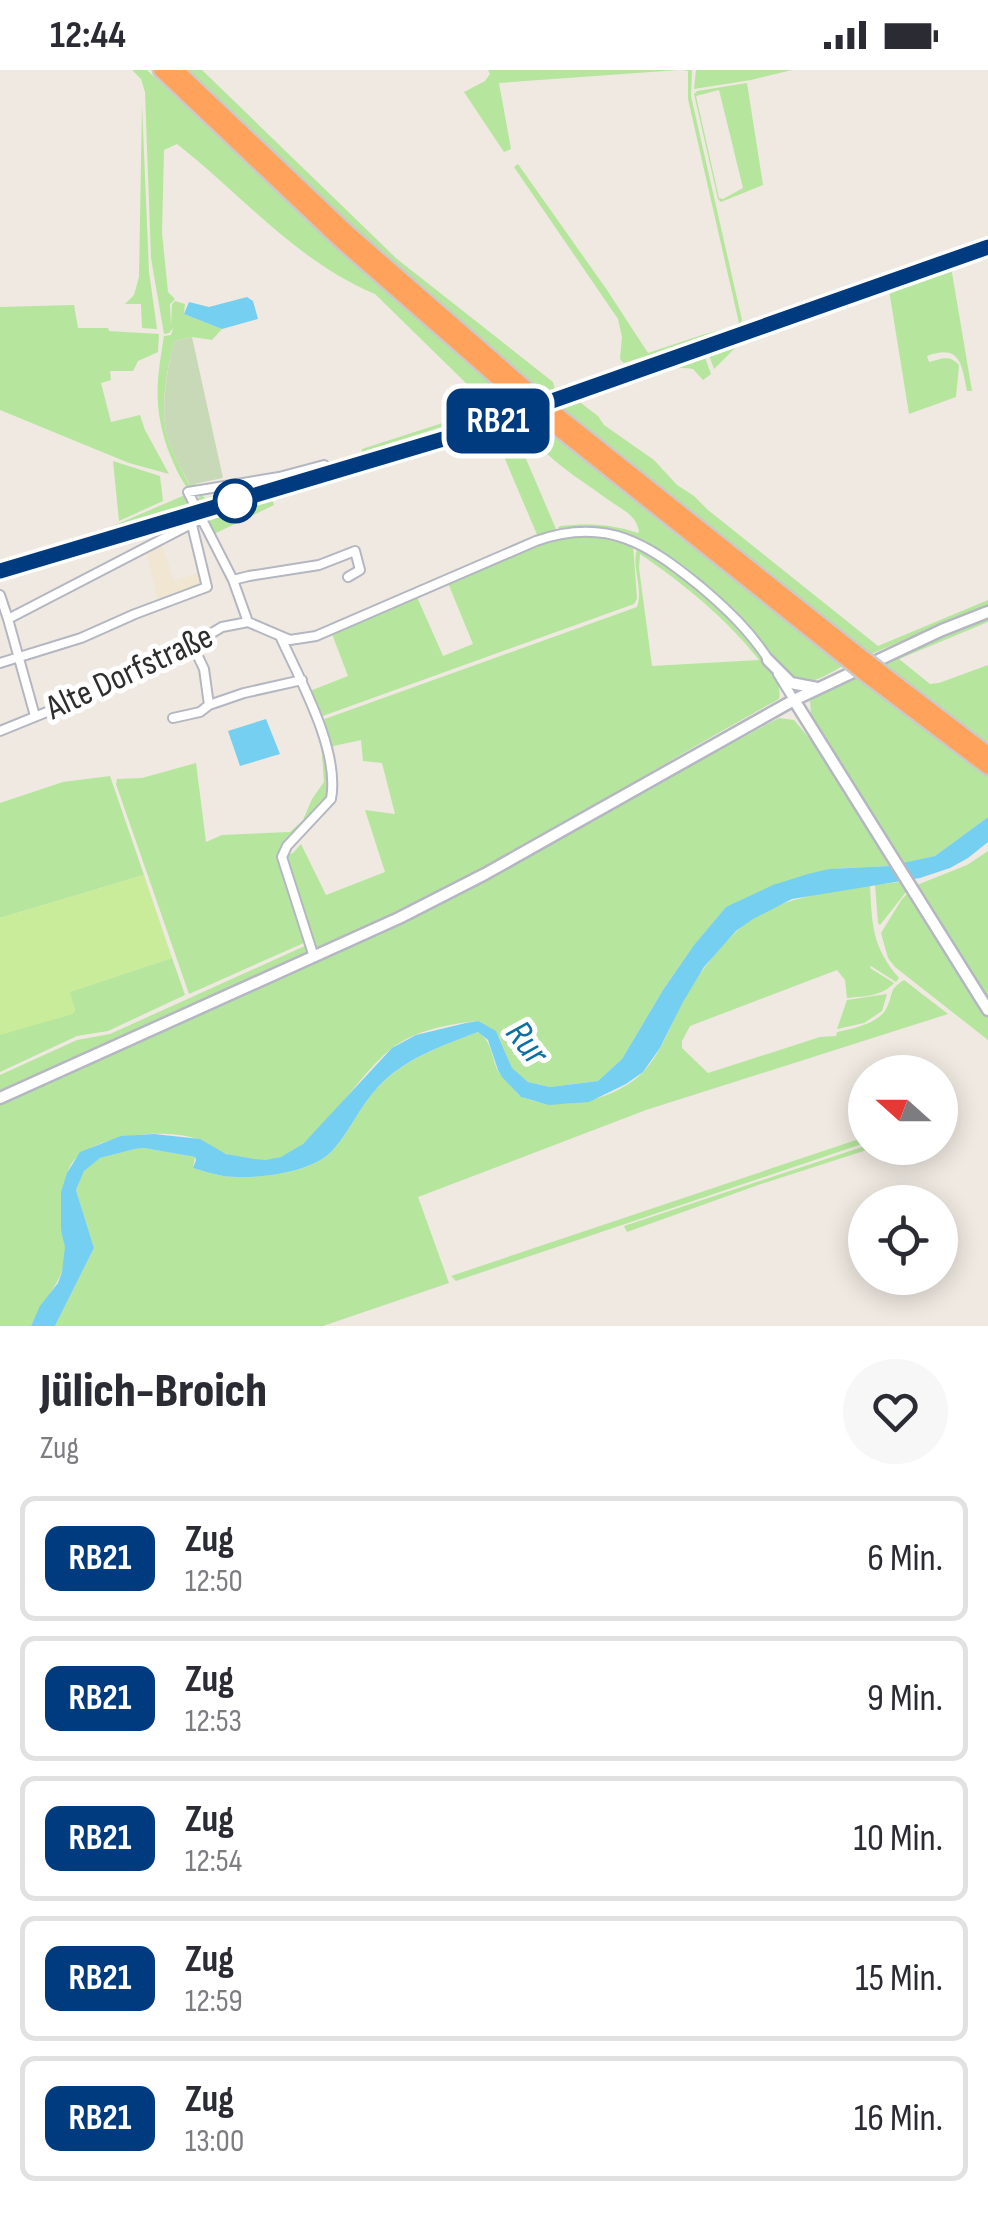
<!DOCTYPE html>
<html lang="de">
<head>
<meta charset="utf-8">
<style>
  :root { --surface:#fff; --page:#f7f7f7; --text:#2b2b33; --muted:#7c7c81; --line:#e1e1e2 }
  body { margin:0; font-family:"Sofia Sans Condensed",sans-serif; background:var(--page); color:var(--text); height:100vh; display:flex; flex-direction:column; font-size:38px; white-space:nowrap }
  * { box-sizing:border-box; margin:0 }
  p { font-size:32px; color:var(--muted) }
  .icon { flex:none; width:55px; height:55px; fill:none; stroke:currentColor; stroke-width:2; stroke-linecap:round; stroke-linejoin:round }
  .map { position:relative; height:1256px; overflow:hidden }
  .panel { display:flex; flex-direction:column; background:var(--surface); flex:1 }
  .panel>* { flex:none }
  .badge { padding:0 20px; border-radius:15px; font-size:35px; line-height:65px }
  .needle { width:65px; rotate:291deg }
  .buttons { position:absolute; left:848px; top:985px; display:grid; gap:20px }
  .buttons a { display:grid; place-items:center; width:110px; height:110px; border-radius:50%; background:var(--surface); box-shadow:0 5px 25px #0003; font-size:50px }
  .map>.badge { position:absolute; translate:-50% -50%; box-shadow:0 0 0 5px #fff }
  .round { display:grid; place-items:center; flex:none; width:105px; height:105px; border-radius:52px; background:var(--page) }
  .head { display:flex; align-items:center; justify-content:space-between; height:170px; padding:0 40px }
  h1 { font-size:48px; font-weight:800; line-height:75px }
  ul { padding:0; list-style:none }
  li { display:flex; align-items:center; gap:30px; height:125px; margin:0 20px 15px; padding:0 20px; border:5px solid var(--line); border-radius:15px }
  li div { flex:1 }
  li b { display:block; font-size:38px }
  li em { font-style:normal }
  li .badge { min-width:110px; font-weight:700; text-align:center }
  .status { display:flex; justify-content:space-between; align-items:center; height:70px; padding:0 50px; background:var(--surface); direction:ltr }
  .status svg { height:28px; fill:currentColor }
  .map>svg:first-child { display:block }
  .education { fill:#f0e6d1 }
  .green { fill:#b6e59e; fill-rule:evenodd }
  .cemetery { fill:#c8d9b8 }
  .pitch { fill:#c9ec9a }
  .water { fill:#75cff0 }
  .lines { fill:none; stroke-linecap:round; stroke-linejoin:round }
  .street-casing { stroke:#b4b7c1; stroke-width:12 }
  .secondary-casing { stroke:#b4b7c1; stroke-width:15 }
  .highway-casing { stroke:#c9c9c9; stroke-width:19 }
  .street { stroke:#fff; stroke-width:8 }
  .secondary { stroke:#fff; stroke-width:10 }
  .highway { stroke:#ffa35c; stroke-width:14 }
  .rail { stroke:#a3a6b8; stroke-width:2.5 }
  .highway-bridge-casing { stroke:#c9c9c9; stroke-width:19; stroke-linecap:butt }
  .highway-bridge { stroke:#ffa35c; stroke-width:14 }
  .line-casing { stroke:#fff; stroke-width:22 }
  .line { stroke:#003b80; stroke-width:15 }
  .stop-dot { fill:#fff; stroke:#003b80; stroke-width:5 }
  .labels { text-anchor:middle; stroke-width:10; stroke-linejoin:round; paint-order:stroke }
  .street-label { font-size:35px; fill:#2e2e2e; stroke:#fff }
  .water-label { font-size:38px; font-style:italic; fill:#0d6fa3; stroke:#fff }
</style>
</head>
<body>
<div class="status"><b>12:44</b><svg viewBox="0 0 49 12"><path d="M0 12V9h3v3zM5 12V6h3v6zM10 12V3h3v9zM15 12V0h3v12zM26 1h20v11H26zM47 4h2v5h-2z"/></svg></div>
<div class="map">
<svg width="988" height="1256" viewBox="0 0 988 1256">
  <rect width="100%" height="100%" fill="#efe9e1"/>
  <path class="education" d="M 161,473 L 174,511 L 201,502 L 203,513 L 200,516 L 158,531 L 146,481 Z"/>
  <path class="green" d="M 132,0 L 147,0 L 336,177 L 516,335 L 501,338 L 362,382 L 362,379 L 483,340 L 485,333 L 482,324 L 471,318 L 375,224 C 296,191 242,125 177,74 L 164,80 L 162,163 L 168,222 L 175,229 L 170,234 L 171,256 L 172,234 L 175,231 L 185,234 L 184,244 L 222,259 L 212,270 L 192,267 L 174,271 C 167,300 159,340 168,369 C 173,385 182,400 189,414 L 196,414 L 197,419 L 189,420 C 179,408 173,392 167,377 C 153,334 157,310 164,266 L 171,265 L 173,258 L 169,263 L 164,264 L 151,188 L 145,22 L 141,9 Z
    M 186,0 L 202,0 L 397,189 L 553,312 L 555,320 L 547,326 L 397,198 Z
    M 488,0 L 679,0 L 499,13 L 511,79 L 504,82 L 464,22 L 485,11 L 490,4 Z
    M 682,0 L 692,0 L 691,26 L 742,250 L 737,258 L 624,293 L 620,289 L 622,267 L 618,249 L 514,97 L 518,94 L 607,220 L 648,283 L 702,265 L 735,256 L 739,253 L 688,29 L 688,1 Z
    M 696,0 L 792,0 L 751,10 L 694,19 Z
    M 747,13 L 763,115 L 721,132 L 718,129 L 694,24 L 697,21 ZM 719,20 L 743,118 L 723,129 L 719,128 L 696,26 Z
    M 142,35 L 149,202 L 157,259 L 142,258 L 141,234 L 125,234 L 134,225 L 139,207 Z
    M 988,172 L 988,175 L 705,276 L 705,273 L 709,269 Z
    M 988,179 L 988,183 L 951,197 L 972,321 L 967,321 C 962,296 961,273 927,286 L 929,292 C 942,289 949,284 959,295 L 956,327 L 909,344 L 889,220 L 742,271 L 714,299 L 707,280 Z
    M 74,235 L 78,258 L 108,258 L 109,261 L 159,264 L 158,282 L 138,291 L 133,301 L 110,301 L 111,310 L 101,313 L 111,352 L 140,345 L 145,360 L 169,404 L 129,393 L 0,340 L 0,237 Z
    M 694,275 L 700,275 L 701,278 L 553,330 L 550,328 C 594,302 646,291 694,275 Z
    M 703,282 L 711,304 L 703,310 L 693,299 C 662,293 606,317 577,330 L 598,346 L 604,355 L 654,390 L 677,415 L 694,426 L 708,440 L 878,576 L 988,530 L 988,535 L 871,584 L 665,423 L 555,332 Z
    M 521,340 L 444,367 L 200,439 L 196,432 L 201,424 L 205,428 C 273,409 341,392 409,373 C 446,362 483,344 521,340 Z
    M 527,344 L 669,459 L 844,595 C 832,602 813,615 798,612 C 780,608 750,555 734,539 C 682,498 633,445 561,461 L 558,458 L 560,456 C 587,453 612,454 638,463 L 639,461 C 636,446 625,441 613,433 C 585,412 528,380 521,345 Z
    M 509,349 L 556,459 L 554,463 L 538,467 L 491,356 Z
    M 113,391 L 160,406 L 163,431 L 119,451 Z
    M 185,425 L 194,441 L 0,497 L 0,492 L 108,458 Z
    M 272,428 L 274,435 L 214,464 L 206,452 Z
    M 593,465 L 633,474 L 637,529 L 634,534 L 320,647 L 310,621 L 348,606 L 332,564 L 417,527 L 443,586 L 473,574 L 448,513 C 495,493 540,468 593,465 Z
    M 638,476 C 687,507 735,544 767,593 C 774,605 782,617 779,629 C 696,674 616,724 533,771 C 462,811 389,846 315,881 L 284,786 L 293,783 L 301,774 L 326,825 L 385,802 L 365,740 L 395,744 L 382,693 L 363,691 L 361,670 L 329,677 L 322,650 L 637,537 C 644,517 630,496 638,476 ZM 640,484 C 684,514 726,548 759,590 L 652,596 L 639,498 Z
    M 988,547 L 988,552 L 899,589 L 930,614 L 939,613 L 988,595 L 988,674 L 883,593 Z
    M 857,606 L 988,706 L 988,747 L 935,786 L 904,793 L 875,751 L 875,745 L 870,745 L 811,644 L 810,631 L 819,624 Z
    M 779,648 L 794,650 C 833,694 861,744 889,796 L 829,799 L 726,837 L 694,875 L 663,920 L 622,989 L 598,1011 L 550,1017 L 528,1012 L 512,999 L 499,967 L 478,951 C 449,954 415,960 391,979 C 356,1006 318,1078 275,1089 C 260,1093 237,1088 222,1082 C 215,1079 209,1074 202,1071 C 171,1057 94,1063 72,1093 C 62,1107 62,1143 61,1160 C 78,1200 45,1223 31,1256 L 0,1256 L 0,1035 L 288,906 L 439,835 L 488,809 L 641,721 Z
    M 321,670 L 329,712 L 328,725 L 281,782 L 306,872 L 189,924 L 116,714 L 117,709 L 142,708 L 196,693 L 206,772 L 222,765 L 290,762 L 303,750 L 312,729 L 324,712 Z
    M 110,706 L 144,805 L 0,848 L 0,733 L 63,712 Z
    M 988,781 L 988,934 L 917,815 L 967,795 Z
    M 900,812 L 906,822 L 880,855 L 878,853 L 875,815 Z
    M 870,815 C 872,855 872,877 899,908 L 896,912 L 871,896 L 870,898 L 894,913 C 881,927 865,926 847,928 L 845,910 L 837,900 L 690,956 L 682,971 L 682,978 L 708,1003 L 820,967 L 836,966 L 837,962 C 852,959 881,953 887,937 C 894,923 888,920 904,910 L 948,944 L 646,1040 L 418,1127 L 449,1213 L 323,1256 L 55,1256 L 94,1178 L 76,1120 L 84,1100 L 100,1088 L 135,1079 L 144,1078 L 195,1087 L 193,1098 C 203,1101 213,1104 223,1106 C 252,1110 313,1104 333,1080 C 350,1061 360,1036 378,1017 C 406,988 442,976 478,962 C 492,971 491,986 498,1001 C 502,1007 508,1013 513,1018 C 517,1023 519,1026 524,1028 C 561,1042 617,1030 644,1001 C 661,983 670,957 681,935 C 695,908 714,883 736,862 C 772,827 823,824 870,815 Z
    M 907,824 L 928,852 L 988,946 L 988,970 L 895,897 L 888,888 L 881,863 L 902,829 Z
    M 307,875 L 309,880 L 304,886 L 0,1022 L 0,1005 L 77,970 L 110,964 Z
    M 172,888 L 185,925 L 108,961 L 77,966 L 0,1002 L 0,962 L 75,940 L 69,922 Z
    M 887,924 L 882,941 L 864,953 L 837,959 L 847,930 Z
    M 865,1067 L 865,1073 L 456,1211 L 451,1206 Z
    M 865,1076 L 873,1078 L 761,1114 L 627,1162 L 624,1156 Z"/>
  <path class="cemetery" d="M 192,267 L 223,408 L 190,415 C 183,401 174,387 169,372 C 159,343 167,301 174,271 Z"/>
  <path class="pitch" d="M 144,805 L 172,888 L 70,922 L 75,940 L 73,944 L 0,965 L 0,848 Z"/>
  <path class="water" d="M 247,227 L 253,231 L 258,249 L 222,259 L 184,244 L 189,232 L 209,237 Z
    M 266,649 L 280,684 L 240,696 L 228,661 Z
    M 988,747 L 988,772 L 968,788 L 950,798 L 920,808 L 792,829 L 753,849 L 736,861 L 704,897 L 683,932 L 660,978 L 643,1002 L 626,1014 L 589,1032 L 549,1035 L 521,1027 L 502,1007 L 498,1000 L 488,970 L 478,962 C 442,976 405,988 378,1017 C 360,1036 350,1061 333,1080 C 312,1104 252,1110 223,1106 C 213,1104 203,1101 193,1098 L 196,1090 L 195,1087 L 144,1078 L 135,1079 L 100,1088 L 84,1101 L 76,1120 L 94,1178 L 55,1256 L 31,1256 L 40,1236 L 58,1213 L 62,1202 L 65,1177 L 61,1160 L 61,1122 L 67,1103 L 80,1082 L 121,1066 L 154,1064 L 200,1069 L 226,1084 L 254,1089 L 266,1090 L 281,1087 L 303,1074 L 392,978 L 416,965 L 466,953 L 478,951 L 496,961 L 512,998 L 528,1012 L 550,1017 L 598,1011 L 622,989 L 663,920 L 694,875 L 726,837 L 773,815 L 808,804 L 829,799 L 889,796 L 935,786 Z"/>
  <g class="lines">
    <g class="street-casing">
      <path id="street" d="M 233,510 L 249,506 L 319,495 L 355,481 L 360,500 L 348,507
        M 0,525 L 8,549
        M 248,552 L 233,510 L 188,422 L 279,407 L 324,395
        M 281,568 C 301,612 340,681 331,729 L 287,776 L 282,787 L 314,887
        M 192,574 L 204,599 L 209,635 L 244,623 L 302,610
        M 0,593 L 81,568 L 135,544 L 207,517 L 192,455
        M 778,604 L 794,630
        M 35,646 L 8,549 L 197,451 L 203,451
        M 173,648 L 200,642 L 209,635
        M 0,661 L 150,600 L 222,557 L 248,552 L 290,570 L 316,566 L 536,471 C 607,446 648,474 701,517 C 728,540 751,562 770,592"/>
    </g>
    <g class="secondary-casing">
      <path id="secondary" d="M 768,590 L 791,613 L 817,618
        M 794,630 L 988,940
        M 0,1028 L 399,848 L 485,804 L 794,630 L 942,560 L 988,542"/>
    </g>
    <g class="highway-casing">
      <path id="highway" d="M 161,0 L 341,171 L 517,325
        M 176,0 L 348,163 L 529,321
        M 556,344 L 854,581
        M 545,348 L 843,586
        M 881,602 L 988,684
        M 869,607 L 988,697"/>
    </g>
    <use href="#street" class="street"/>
    <use href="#secondary" class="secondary"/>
    <use href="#highway" class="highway"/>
    <path class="rail" d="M 0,500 L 450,367 L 988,176"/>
    <g class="highway-bridge-casing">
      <path id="highway-bridge" d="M 529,321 L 556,344
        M 517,325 L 545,348
        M 854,581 L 881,602
        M 843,586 L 869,607"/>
    </g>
    <use href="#highway-bridge" class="highway-bridge"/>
  </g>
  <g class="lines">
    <g class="line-casing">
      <path id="line" d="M 0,501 L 450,367 L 988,177"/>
    </g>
    <use href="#line" class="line"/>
  </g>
  <circle class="stop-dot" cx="235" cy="431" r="20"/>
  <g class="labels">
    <g class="street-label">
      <text transform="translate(129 601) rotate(-25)" y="12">Alte Dorfstraße</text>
    </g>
    <g class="water-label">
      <text transform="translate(528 972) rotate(52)" y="13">Rur</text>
    </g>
  </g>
</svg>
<div class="buttons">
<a><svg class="needle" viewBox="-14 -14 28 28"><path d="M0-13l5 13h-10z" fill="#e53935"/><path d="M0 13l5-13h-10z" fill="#7c7c81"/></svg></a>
<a><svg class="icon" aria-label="locate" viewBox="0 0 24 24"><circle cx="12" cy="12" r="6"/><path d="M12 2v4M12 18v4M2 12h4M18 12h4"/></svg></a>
</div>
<b class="badge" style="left:498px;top:351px;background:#003b80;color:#fff">RB21</b>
</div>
<section class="panel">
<div class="head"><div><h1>Jülich-Broich</h1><p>Zug</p></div><a class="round"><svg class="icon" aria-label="heart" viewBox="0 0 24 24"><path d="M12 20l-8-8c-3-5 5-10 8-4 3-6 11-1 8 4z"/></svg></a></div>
<ul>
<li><span class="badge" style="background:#003b80;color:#fff">RB21</span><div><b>Zug</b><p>12:50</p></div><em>6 Min.</em></li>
<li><span class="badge" style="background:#003b80;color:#fff">RB21</span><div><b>Zug</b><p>12:53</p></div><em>9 Min.</em></li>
<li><span class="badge" style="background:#003b80;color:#fff">RB21</span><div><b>Zug</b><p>12:54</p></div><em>10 Min.</em></li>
<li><span class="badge" style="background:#003b80;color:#fff">RB21</span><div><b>Zug</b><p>12:59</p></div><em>15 Min.</em></li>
<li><span class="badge" style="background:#003b80;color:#fff">RB21</span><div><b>Zug</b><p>13:00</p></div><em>16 Min.</em></li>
</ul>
</section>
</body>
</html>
